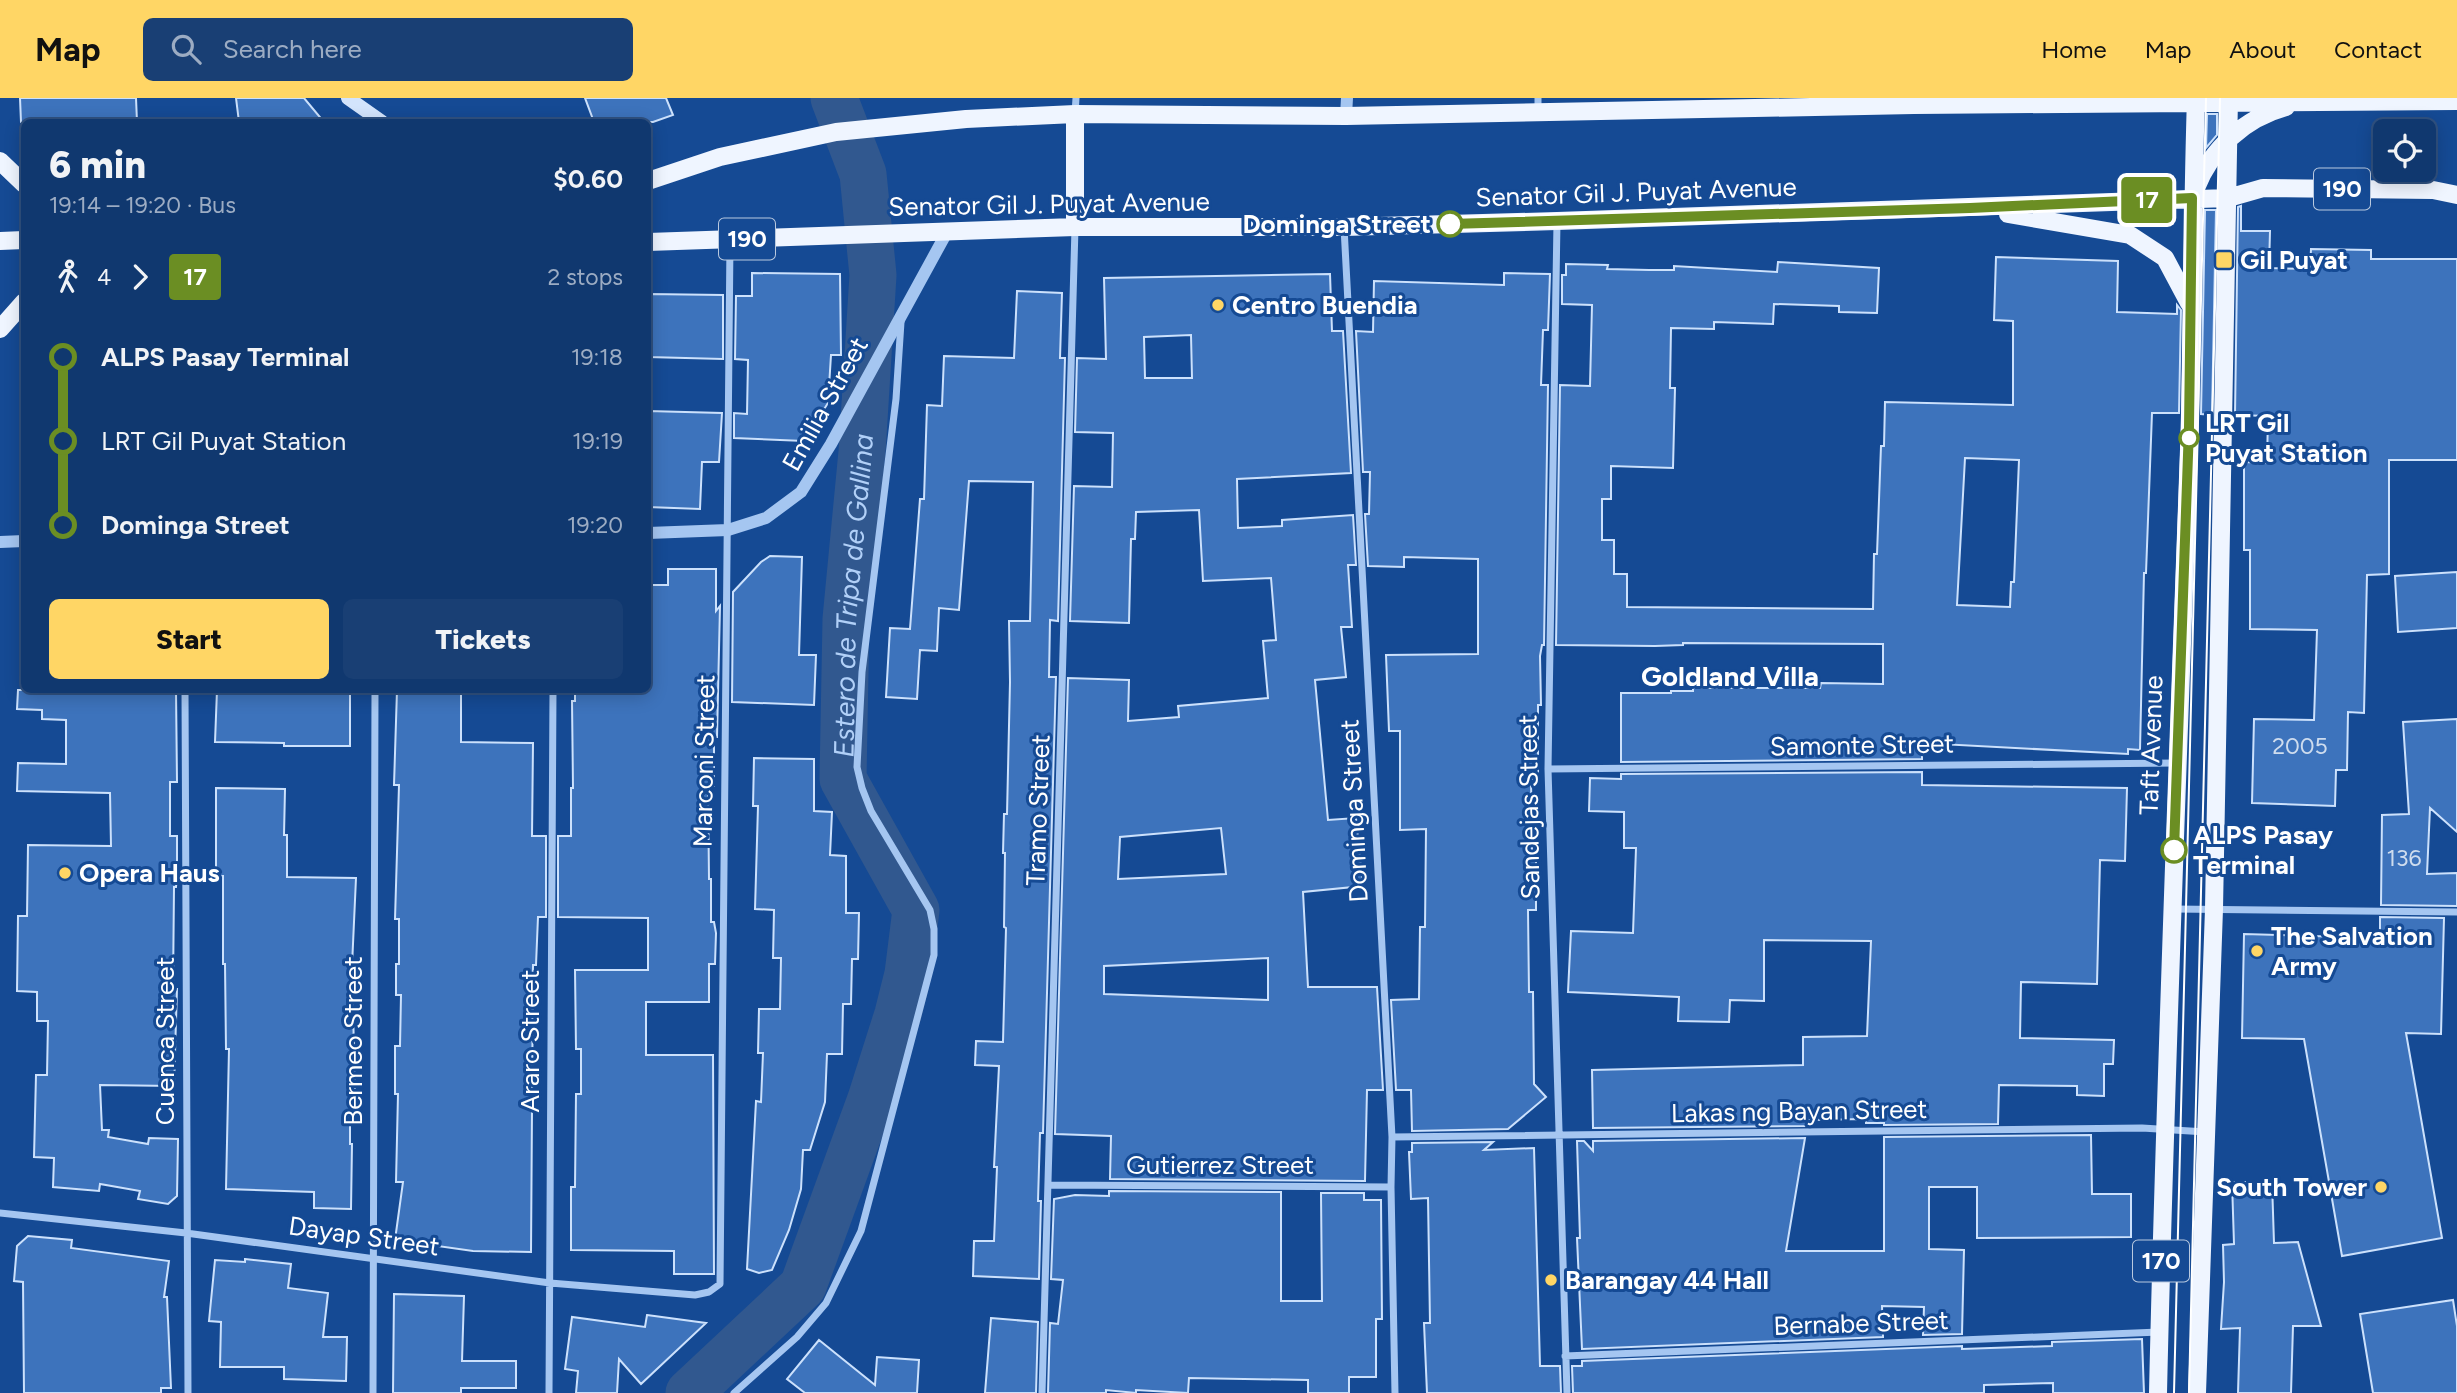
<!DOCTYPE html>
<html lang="en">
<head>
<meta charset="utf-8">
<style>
  :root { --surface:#10386f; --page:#193f74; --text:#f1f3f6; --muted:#9cacc3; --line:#305282; --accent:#ffd665 }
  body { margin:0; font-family:Figtree,sans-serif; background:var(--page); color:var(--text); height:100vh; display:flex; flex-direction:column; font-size:26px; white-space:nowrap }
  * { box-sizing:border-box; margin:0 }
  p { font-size:23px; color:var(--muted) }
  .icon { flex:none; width:38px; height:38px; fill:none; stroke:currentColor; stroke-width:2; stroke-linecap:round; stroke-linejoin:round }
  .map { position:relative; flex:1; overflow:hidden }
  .side { position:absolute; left:21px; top:21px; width:630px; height:574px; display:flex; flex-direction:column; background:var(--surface); border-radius:10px; box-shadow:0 4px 18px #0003,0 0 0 2px var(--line) }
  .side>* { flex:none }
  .badge { padding:0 14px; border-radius:5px; font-size:24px; line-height:46px }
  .buttons { position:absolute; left:2373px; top:21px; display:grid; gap:14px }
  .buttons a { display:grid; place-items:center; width:63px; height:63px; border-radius:10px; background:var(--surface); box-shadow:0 4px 18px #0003,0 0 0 2px var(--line); font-size:35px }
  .map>.badge { position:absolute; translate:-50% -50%; box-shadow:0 0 0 4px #fff }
  .legs { display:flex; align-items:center; gap:10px; height:77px; padding:0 28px; font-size:23px }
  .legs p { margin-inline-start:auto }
  .summary { display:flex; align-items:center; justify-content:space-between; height:119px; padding:0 28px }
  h1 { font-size:38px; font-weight:800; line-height:52px }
  .button { display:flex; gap:14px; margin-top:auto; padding:14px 28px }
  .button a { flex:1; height:80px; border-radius:10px; background:var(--accent); color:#111; font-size:28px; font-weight:800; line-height:80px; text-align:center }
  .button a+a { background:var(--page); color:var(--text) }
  ul { padding:0 28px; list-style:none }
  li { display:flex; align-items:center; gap:24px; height:84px; font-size:26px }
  li i { display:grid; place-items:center; width:10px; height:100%; margin:0 9px; background:currentColor }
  li i::after { content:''; width:18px; height:18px; margin:-9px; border:5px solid; border-radius:50%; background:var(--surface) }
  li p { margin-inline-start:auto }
  li:first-child i { background:linear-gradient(#0000 50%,currentColor 0) }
  li:last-child i { background:linear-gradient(currentColor 50%,#0000 0) }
  header { display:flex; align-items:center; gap:42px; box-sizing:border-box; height:98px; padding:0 35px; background:var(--accent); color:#111 }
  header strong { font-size:33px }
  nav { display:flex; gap:38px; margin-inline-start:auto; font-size:24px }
  .search { width:490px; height:63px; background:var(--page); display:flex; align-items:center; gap:18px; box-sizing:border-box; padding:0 24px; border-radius:10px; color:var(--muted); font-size:26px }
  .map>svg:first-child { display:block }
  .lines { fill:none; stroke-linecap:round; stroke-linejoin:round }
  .river { stroke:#31588f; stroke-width:47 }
  .building { fill:#3d73bc; stroke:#cce1fc; stroke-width:2; fill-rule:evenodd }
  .minor { stroke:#a5c6f1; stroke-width:7 }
  .tertiary { stroke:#a5c6f1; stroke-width:12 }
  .secondary { stroke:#d3e4fc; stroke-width:14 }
  .primary { stroke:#eff5ff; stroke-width:18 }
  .tram { stroke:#fff; stroke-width:2 }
  .line-1-casing { stroke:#fff; stroke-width:16 }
  .line-1 { stroke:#6b8e23; stroke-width:10 }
  .stop-1-dot { fill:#fff; stroke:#6b8e23; stroke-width:3.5 }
  .poi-dot { fill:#ffd665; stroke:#154a94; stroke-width:2.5 }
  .labels { text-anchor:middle; stroke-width:6; stroke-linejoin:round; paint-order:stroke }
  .number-label { font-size:23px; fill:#cedcee }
  .shield { fill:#154a94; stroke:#b9c9df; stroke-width:2 }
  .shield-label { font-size:24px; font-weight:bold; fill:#fff }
  .street-label { font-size:26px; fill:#fff; stroke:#154a94 }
  .stop-label { font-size:26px; font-weight:bold; fill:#fff; stroke:#154a94; text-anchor:start }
  .poi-label { font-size:26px; font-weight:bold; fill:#fff; stroke:#154a94; text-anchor:start }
  .water-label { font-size:28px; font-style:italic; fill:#b1d0f8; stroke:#154a94 }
  .neighbourhood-label { font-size:28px; font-weight:bold; fill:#fff; stroke:#154a94 }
</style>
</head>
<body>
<header>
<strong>Map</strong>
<div class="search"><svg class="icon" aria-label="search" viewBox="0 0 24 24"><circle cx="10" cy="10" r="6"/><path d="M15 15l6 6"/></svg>Search here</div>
<nav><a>Home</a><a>Map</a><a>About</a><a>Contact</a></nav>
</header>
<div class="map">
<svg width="2457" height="1295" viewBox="0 0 2457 1295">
  <rect width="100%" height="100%" fill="#154a94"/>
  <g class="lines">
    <path class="river" id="s1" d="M 689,1295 L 803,1188 L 871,1001 L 898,916 L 908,876 L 916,812 L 843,681 L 846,521 L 862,354 L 873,177 L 863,76 L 834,0"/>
  </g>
  <path class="building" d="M 20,0 L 136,0 L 137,24 L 21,24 Z
    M 236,0 L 304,0 L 324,24 L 239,24 Z
    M 585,0 L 666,0 L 673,17 L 653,24 L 594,24 Z
    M 2207,16 L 2217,16 L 2217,37 L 2206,50 Z
    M 2241,108 L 2241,133 L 2270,133 L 2269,170 L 2310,171 L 2311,151 L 2371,152 L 2371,161 L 2457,161 L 2457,362 L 2389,362 L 2389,476 L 2367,477 L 2364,615 L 2348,614 L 2347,672 L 2336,672 L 2335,708 L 2252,705 L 2254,621 L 2314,622 L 2317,532 L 2250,531 L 2250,452 L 2244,452 L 2244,364 L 2267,365 L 2268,318 L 2235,317 L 2238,109 Z
    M 2205,112 L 2216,112 L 2212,317 L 2201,316 Z
    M 1996,159 L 2118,163 L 2117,214 L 2177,216 L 2177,207 L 2181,212 L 2179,315 L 2152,315 L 2146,475 L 2144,475 L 2140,652 L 2128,651 L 2128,656 L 1922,645 L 1922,661 L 1621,664 L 1621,595 L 1671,595 L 1671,593 L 1693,593 L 1693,590 L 1820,590 L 1821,585 L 1883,586 L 1883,546 L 1683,545 L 1683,547 L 1655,548 L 1556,547 L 1560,287 L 1590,288 L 1592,207 L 1562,206 L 1562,177 L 1566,177 L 1566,166 L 1608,167 L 1607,171 L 1649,172 L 1674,172 L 1674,168 L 1777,174 L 1778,164 L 1879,170 L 1877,215 L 1839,214 L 1839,208 L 1774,206 L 1773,226 L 1714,224 L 1714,231 L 1671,230 L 1670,290 L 1675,290 L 1673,370 L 1611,368 L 1611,401 L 1602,401 L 1602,442 L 1614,442 L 1614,476 L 1627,476 L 1627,509 L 1873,511 L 1874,456 L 1877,456 L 1881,348 L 1884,348 L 1885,304 L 2013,307 L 2013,223 L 1994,222 ZM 1965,360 L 2019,362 L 2014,484 L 2011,484 L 2010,509 L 1957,507 Z
    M 752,175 L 840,176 L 841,257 L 831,257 L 828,305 L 804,343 L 734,340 L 734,315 L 747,316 L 748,262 L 735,261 L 736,198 L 752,198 Z
    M 1504,175 L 1550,176 L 1548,232 L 1543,232 L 1541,287 L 1548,287 L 1544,547 L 1542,547 L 1540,558 L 1541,607 L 1538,607 L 1538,681 L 1531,681 L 1532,753 L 1536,753 L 1536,812 L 1528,812 L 1529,894 L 1533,894 L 1534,986 L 1546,999 L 1508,1031 L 1412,1033 L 1411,992 L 1396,992 L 1391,902 L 1419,901 L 1420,829 L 1425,829 L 1426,731 L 1400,732 L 1400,633 L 1389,633 L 1386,557 L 1478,556 L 1478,461 L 1404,459 L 1404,469 L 1368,468 L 1365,416 L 1369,416 L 1370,374 L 1363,374 L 1356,233 L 1373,234 L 1374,183 L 1504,187 Z
    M 1330,176 L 1332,233 L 1343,233 L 1351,375 L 1237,381 L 1238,430 L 1282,428 L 1282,422 L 1353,417 L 1356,467 L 1348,467 L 1352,529 L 1341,529 L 1346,579 L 1315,582 L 1328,722 L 1356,720 L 1363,788 L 1303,794 L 1308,889 L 1377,889 L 1383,992 L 1367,992 L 1365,1083 L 1110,1081 L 1111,1038 L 1055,1036 L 1068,580 L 1129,582 L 1128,623 L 1179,619 L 1178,608 L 1268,600 L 1263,543 L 1276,542 L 1271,480 L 1203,483 L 1199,412 L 1136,414 L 1135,441 L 1131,441 L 1129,525 L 1070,523 L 1074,388 L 1112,389 L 1113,335 L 1075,334 L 1077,260 L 1106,261 L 1104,180 ZM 1191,237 L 1192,280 L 1145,280 L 1144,239 ZM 1221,730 L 1226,776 L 1118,781 L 1120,739 ZM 1268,860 L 1268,902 L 1104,896 L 1104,868 Z
    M 1017,193 L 1062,195 L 1060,260 L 1065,260 L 1058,523 L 1050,522 L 1049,579 L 1056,579 L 1043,1035 L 1040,1035 L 1038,1103 L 1041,1103 L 1039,1181 L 973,1178 L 974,1143 L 994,1143 L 997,1069 L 994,1069 L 999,968 L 975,967 L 976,943 L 1003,944 L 1006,830 L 1004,829 L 1005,755 L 1003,755 L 1004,716 L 1007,716 L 1010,584 L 1009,523 L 1030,523 L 1033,384 L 969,383 L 959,512 L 939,510 L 937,553 L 920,552 L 917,601 L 886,599 L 890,530 L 910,531 L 920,401 L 924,401 L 927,307 L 942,308 L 944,258 L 1014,260 Z
    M 648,196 L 723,197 L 723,261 L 648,259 Z
    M 648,313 L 722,315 L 719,364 L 702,364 L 700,411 L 648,409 Z
    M 770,458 L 802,459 L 799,557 L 816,557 L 814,607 L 732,604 L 733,494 L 761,464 Z
    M 668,471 L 716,471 L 716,513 L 720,508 L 717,639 L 714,639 L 714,688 L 708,688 L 709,781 L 711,781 L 711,824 L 714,824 L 716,835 L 715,866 L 709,866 L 709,904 L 646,904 L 646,957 L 713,957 L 714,1176 L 674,1176 L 674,1153 L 571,1152 L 571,1089 L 575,1089 L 576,996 L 581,996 L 581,951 L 576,951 L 575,872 L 648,872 L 648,820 L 558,819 L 558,738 L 571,738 L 571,690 L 573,690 L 572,603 L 575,603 L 575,592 L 649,592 L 648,487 L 668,487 Z
    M 2457,474 L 2457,530 L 2398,534 L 2395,478 Z
    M 18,592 L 176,592 L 177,684 L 170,684 L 170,738 L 177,738 L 177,778 L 176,789 L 174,789 L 173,891 L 177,891 L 174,988 L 100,987 L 102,1032 L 109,1032 L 108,1039 L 148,1046 L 149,1040 L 178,1041 L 177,1098 L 168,1106 L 138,1101 L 140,1093 L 100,1086 L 99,1093 L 53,1089 L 54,1060 L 34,1059 L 36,977 L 47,977 L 48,923 L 37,923 L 37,894 L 17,893 L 18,818 L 27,818 L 28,747 L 111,748 L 110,695 L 17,693 L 18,665 L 66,666 L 66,622 L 42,621 L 42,612 L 17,611 Z
    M 217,592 L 350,592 L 350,648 L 284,648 L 284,645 L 215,644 Z
    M 397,592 L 461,592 L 461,644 L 533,645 L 532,738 L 546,738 L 546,819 L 538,819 L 536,867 L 533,867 L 531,1154 L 473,1153 L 395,1142 L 403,1084 L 396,1084 L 398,996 L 395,996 L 395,948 L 400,948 L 401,897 L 396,897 L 396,866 L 399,866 L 399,821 L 395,821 L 399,687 L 394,687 Z
    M 2457,621 L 2457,734 L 2430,710 L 2427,776 L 2457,775 L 2457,808 L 2381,807 L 2382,717 L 2409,716 L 2403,624 Z
    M 754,660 L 814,661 L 814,713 L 832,714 L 830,757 L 846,758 L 846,815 L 859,815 L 858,861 L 852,861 L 851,906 L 843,906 L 842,956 L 827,956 L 825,1004 L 810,1052 L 803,1052 L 801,1091 L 789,1132 L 772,1172 L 759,1175 L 747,1171 L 756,1003 L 761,1004 L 763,955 L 758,955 L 759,911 L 780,911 L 781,860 L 773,860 L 774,812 L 755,811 L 758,708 L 753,708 Z
    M 1922,674 L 1922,687 L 2127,690 L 2125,763 L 2100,762 L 2097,886 L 2021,884 L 2020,940 L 2114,942 L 2113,966 L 2104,966 L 2104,998 L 2077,997 L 2077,988 L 1999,987 L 1998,1026 L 1884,1027 L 1884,1025 L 1866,1025 L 1866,1021 L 1808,1022 L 1807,1028 L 1593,1030 L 1592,972 L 1803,967 L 1803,939 L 1867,938 L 1871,843 L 1764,842 L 1764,903 L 1730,902 L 1729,924 L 1678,923 L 1679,899 L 1568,894 L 1571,833 L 1633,835 L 1636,750 L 1624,750 L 1624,714 L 1589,713 L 1590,680 L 1621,681 L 1621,676 Z
    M 216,690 L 285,691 L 284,737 L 287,737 L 287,779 L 356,780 L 352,868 L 355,995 L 350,995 L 350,1046 L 352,1046 L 351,1111 L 314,1110 L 314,1094 L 226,1091 L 229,951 L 226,951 L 225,866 L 223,866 L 223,778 L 216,778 Z
    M 2380,819 L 2444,820 L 2441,936 L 2406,935 L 2442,1140 L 2342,1158 L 2304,941 L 2242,940 L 2244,836 L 2380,840 Z
    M 2091,1037 L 2092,1096 L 2131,1096 L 2131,1139 L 1977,1140 L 1977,1089 L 1929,1089 L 1929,1151 L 1964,1152 L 1962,1236 L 1923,1237 L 1924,1209 L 1882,1208 L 1883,1239 L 1582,1251 L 1577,1140 L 1580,1140 L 1577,1043 L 1584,1043 L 1593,1053 L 1593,1043 L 1805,1040 L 1786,1153 L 1884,1153 L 1884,1039 Z
    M 1493,1044 L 1484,1052 L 1534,1050 L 1540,1268 L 1560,1268 L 1561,1295 L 1427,1295 L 1424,1225 L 1430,1225 L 1428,1100 L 1411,1101 L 1409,1054 L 1412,1054 L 1412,1045 Z
    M 2232,1084 L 2272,1084 L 2274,1145 L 2298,1144 L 2321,1228 L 2293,1228 L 2291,1295 L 2238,1295 L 2240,1230 L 2221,1231 L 2224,1184 L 2223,1147 L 2234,1146 Z
    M 1109,1093 L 1281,1094 L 1281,1203 L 1322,1203 L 1321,1095 L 1364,1095 L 1364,1102 L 1381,1102 L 1382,1221 L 1376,1221 L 1376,1279 L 1349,1279 L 1349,1295 L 1308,1295 L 1308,1282 L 1189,1280 L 1188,1295 L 1136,1292 L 1136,1295 L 1106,1292 L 1106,1295 L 1048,1295 L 1050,1225 L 1058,1226 L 1063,1182 L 1051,1181 L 1054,1101 L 1075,1097 L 1109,1098 Z
    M 28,1138 L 72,1142 L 71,1150 L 169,1163 L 164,1199 L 167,1199 L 171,1290 L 161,1290 L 161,1295 L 24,1295 L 23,1184 L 14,1183 L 17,1148 Z
    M 245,1161 L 291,1166 L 288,1190 L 328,1195 L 323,1239 L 347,1239 L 346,1283 L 284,1281 L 284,1269 L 220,1269 L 221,1224 L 209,1223 L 215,1162 L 245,1164 Z
    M 394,1196 L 464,1198 L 462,1263 L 516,1263 L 516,1290 L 461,1290 L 461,1295 L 393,1295 Z
    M 2453,1202 L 2457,1228 L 2457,1295 L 2373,1295 L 2360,1216 Z
    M 647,1217 L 706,1225 L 641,1286 L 619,1261 L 617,1295 L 576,1295 L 578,1273 L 565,1271 L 572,1219 L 645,1229 Z
    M 991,1220 L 1038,1224 L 1036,1295 L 985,1295 Z
    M 2142,1241 L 2144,1295 L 2053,1295 L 2053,1285 L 1984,1287 L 1984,1295 L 1573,1295 L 1572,1268 L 1582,1268 L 1582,1263 L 1962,1248 L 1962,1251 L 2052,1248 L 2052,1244 Z
    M 819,1242 L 875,1287 L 877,1259 L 919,1262 L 917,1295 L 805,1295 L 787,1281 Z"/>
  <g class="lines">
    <path class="minor" d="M 1538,0 L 1538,14
      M 1075,16 L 1076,0
      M 1557,124 L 1548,671 L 1567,1295
      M 1344,129 L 1392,1039 L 1391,1089 L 1395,1295
      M 185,592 L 188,1295
      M 1548,671 L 2176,665
      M 2174,811 L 2457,814
      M 1392,1039 L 2142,1030 L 2206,1034
      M 1049,1087 L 1391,1089
      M 0,1115 L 186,1135 L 550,1185 L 695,1197 L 709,1194 L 720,1186 L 730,143
      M 1565,1258 L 2159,1234
      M 373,1295 L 375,592
      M 549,1295 L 553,592
      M 734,1295 L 797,1239 L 826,1205 L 861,1133 L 934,857 L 934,831 L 930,812 L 871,713 L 862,690 L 857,669 L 862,574 L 896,301 L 901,224
      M 1042,1295 L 1075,130"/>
    <path class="tertiary" d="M 1346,18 L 1347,0
      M 648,435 L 728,432 L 766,420 L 801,394 L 831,346 L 947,134
      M 0,444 L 24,443"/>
    <path class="secondary" d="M 348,0 L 382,24"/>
    <path class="primary" d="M 0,63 L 24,86
      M 648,83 L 720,59 L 836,34 L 966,21 L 1075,16 L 1346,18 L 1914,7 L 2457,3
      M 2196,90 C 2211,51 2245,20 2286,9
      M 2008,116 L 2130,137 L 2165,160 L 2189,205
      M 1075,129 L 1075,16
      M 0,143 L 24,142
      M 648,144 L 1075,129 L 1344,129 L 1557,123 L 2228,100 L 2263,90 L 2433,92 L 2457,97
      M 0,231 L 24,204
      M 2158,1295 C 2165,980 2178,666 2189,351 C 2193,234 2192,117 2196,0
      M 2197,1295 L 2214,811 L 2229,0"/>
    <path class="tram" d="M 2174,1295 L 2206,0
      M 2189,1295 L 2220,0"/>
  </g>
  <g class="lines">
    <g class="line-1-casing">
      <path id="line-1" d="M 1450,126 L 1970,110 L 2192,100 L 2189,329 L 2174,752"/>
    </g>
    <use href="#line-1" class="line-1"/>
  </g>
  <g class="stop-1-dot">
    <circle cx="1450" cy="126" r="12"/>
    <circle cx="2189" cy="340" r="9"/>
    <circle cx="2174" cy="752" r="12"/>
  </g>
  <g class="poi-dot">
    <rect x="2215" y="153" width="18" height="18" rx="3.5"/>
    <circle cx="1218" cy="207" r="7"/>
    <circle cx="65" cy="775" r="7"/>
    <circle cx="2257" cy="853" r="7"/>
    <circle cx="2381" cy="1089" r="7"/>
    <circle cx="1551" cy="1182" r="7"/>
  </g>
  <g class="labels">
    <g class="number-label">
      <text x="2300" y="656">2005</text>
      <text x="2404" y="768">136</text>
    </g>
    <g class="shield">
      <rect x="2314" y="70.5" width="56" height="41" rx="5"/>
      <rect x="719" y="120.5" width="56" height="41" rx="5"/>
      <rect x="2133" y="1142.5" width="56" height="41" rx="5"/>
    </g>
    <g class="shield-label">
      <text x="2342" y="99">190</text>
      <text x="747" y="149">190</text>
      <text x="2161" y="1171">170</text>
    </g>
    <g class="street-label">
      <text transform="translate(1636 94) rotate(-2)" y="9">Senator Gil J. Puyat Avenue</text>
      <text transform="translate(1049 106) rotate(-1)" y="9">Senator Gil J. Puyat Avenue</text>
      <text transform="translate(825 306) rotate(-61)" y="9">Emilia Street</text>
      <text transform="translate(1862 647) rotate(-1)" y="9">Samonte Street</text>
      <text transform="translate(2151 647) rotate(-88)" y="9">Taft Avenue</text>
      <text transform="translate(704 663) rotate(-89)" y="9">Marconi Street</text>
      <text transform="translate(1529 709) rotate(-91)" y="9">Sandejas Street</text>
      <text transform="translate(1038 712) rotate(-88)" y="9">Tramo Street</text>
      <text transform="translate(1354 713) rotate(-93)" y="9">Dominga Street</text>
      <text transform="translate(165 943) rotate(-90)" y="9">Cuenca Street</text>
      <text transform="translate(353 943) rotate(-90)" y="9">Bermeo Street</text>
      <text transform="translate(530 943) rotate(-90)" y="9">Araro Street</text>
      <text transform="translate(1799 1013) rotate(-1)" y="9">Lakas ng Bayan Street</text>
      <text x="1220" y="1076">Gutierrez Street</text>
      <text transform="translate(364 1138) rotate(8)" y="9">Dayap Street</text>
      <text transform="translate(1861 1225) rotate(-2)" y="9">Bernabe Street</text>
    </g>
    <g class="stop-label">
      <text x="1431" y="135" text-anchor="end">Dominga Street</text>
      <text x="2205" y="334">LRT Gil<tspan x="2205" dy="30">Puyat Station</tspan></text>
      <text x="2193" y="746">ALPS Pasay<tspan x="2193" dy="30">Terminal</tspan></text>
    </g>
    <g class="poi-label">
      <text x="2240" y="171">Gil Puyat</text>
      <text x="1232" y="216">Centro Buendia</text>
      <text x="79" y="784">Opera Haus</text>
      <text x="2271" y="847">The Salvation<tspan x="2271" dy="30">Army</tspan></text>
      <text x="2367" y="1098" text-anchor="end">South Tower</text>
      <text x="1565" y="1191">Barangay 44 Hall</text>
    </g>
    <g class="water-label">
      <text dy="10" stroke="none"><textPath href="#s1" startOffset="884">Estero de Tripa de Gallina</textPath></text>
    </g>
    <g class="neighbourhood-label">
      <text x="1730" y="588">Goldland Villa</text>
    </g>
  </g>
</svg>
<div class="buttons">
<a><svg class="icon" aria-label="locate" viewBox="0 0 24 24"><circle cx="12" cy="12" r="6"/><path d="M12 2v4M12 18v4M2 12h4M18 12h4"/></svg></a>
</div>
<b class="badge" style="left:2147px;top:102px;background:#6b8e23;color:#fff">17</b>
<section class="side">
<div class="summary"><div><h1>6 min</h1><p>19:14 – 19:20 · Bus</p></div><b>$0.60</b></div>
<div class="legs"><svg class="icon" aria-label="walk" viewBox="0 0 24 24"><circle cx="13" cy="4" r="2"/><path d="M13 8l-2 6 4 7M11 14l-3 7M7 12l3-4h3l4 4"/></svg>4<svg class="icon" aria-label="forward" viewBox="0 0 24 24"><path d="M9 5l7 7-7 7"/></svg><b class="badge" style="background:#6b8e23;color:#fff">17</b><p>2 stops</p></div>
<ul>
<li><i style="color:#6b8e23"></i><b>ALPS Pasay Terminal</b><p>19:18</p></li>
<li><i style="color:#6b8e23"></i><span>LRT Gil Puyat Station</span><p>19:19</p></li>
<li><i style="color:#6b8e23"></i><b>Dominga Street</b><p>19:20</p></li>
</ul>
<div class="button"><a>Start</a><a>Tickets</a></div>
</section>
</div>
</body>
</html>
